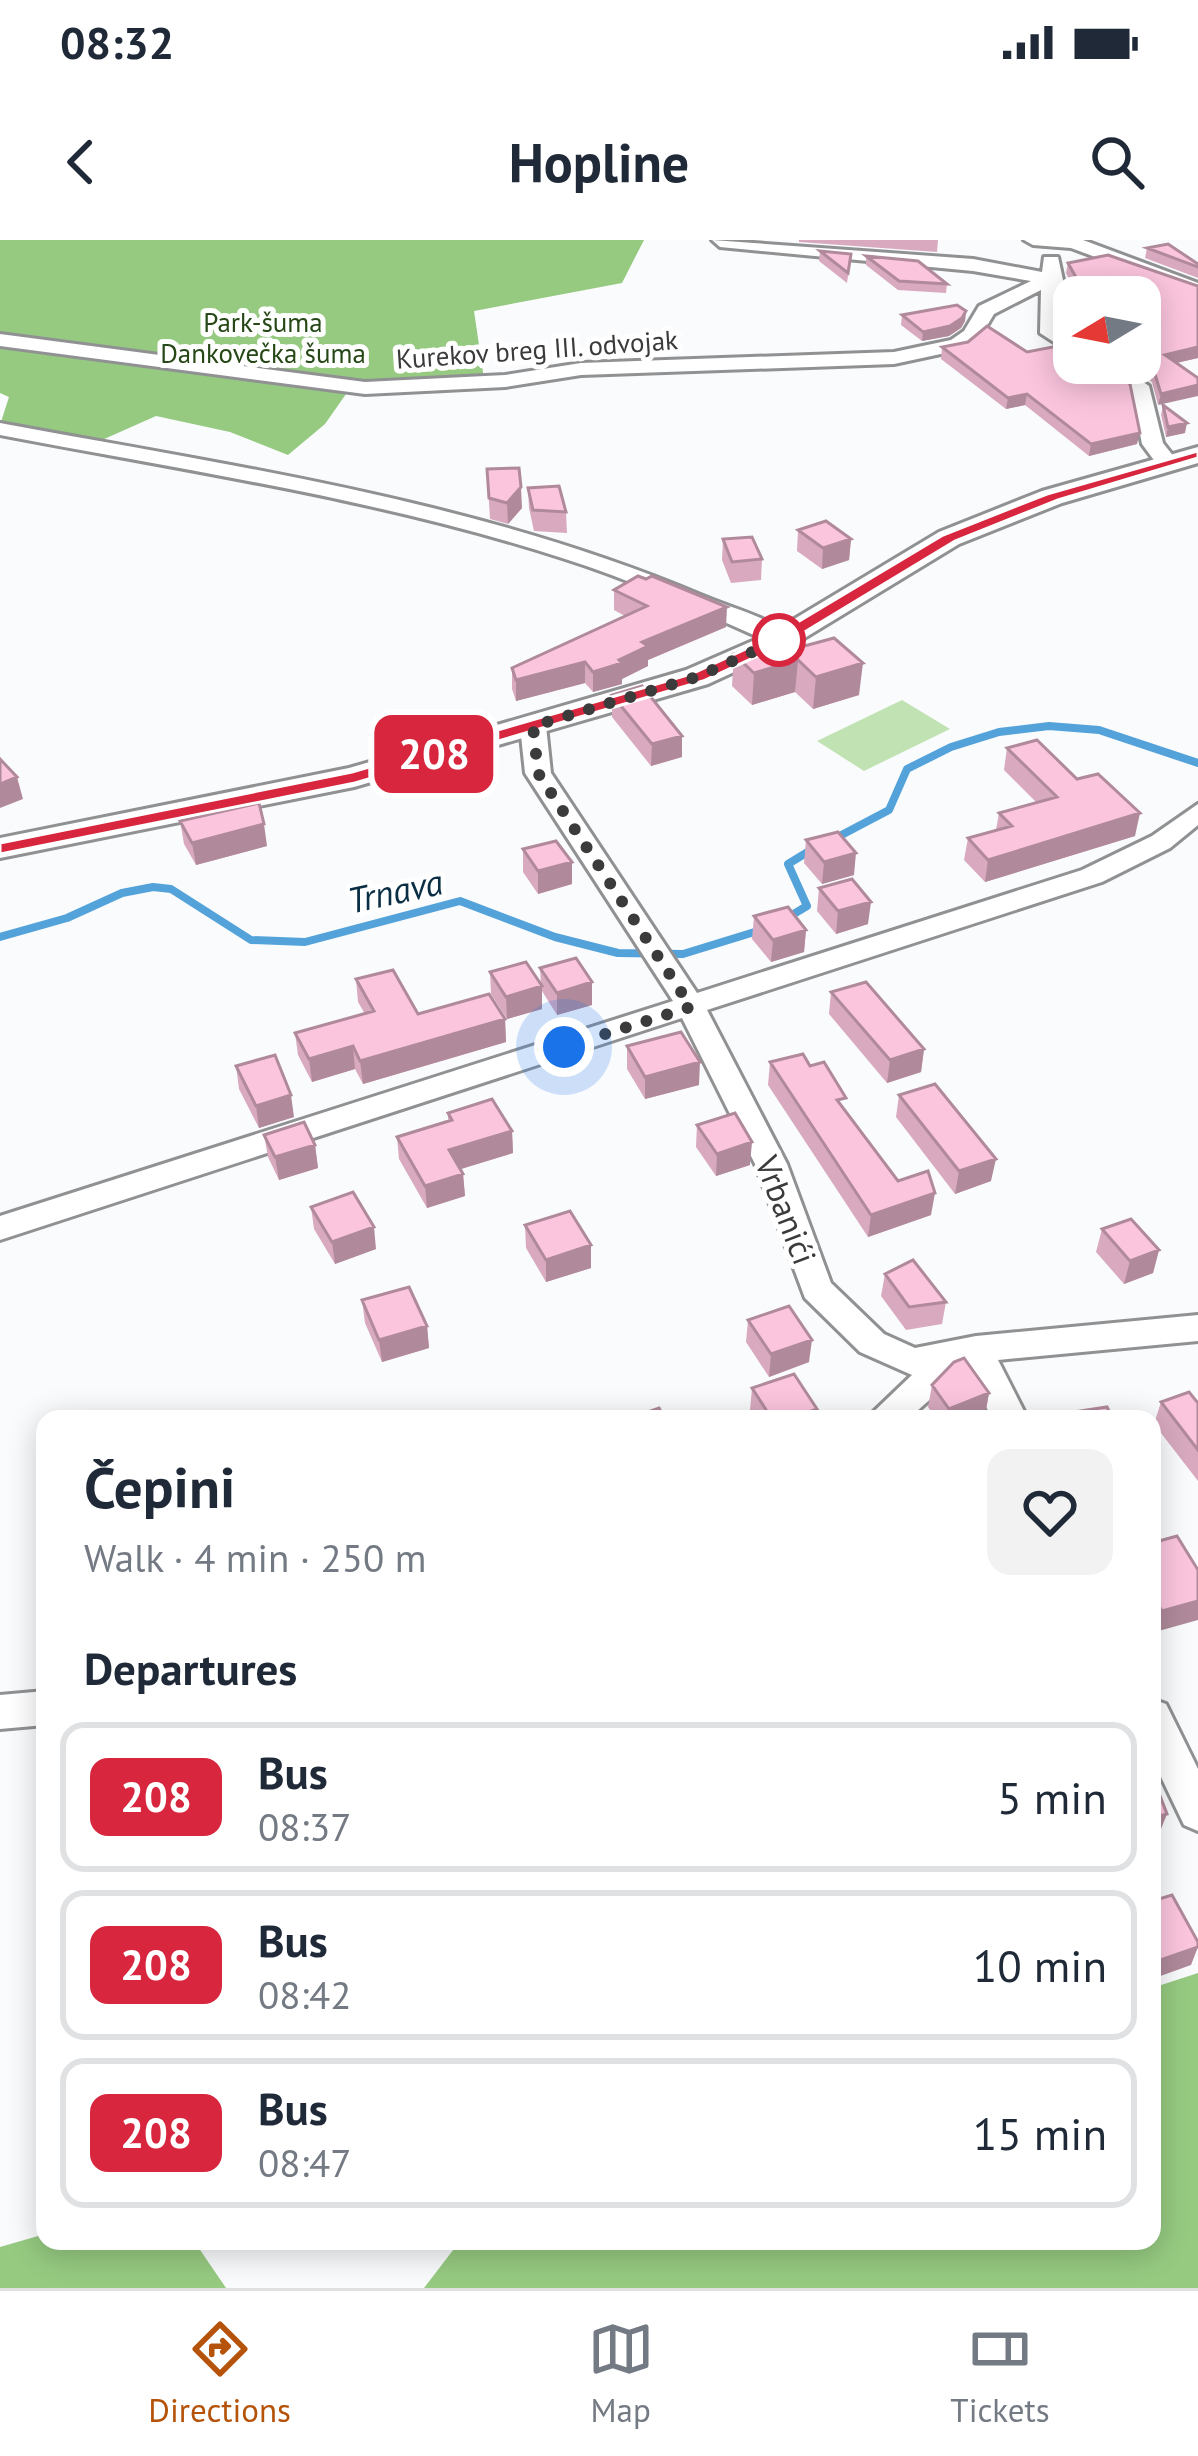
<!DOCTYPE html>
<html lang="en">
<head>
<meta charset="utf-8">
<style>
  :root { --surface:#fff; --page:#f2f2f3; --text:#1f2937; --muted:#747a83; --line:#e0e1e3; --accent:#b45309 }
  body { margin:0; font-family:"PT Sans",sans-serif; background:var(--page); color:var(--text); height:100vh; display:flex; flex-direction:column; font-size:45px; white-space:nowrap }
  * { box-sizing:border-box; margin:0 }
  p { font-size:39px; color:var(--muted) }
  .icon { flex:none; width:66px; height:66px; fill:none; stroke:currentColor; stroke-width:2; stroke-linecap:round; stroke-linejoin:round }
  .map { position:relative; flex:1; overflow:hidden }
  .drawer { position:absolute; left:36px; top:1170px; width:1125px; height:840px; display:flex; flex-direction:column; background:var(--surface); border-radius:24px; box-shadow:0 6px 30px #0003 }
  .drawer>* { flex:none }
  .badge { padding:0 24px; border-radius:18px; font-size:42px; line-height:78px }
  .needle { width:78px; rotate:260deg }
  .buttons { position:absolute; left:1053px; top:36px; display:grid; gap:24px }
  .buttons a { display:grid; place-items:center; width:108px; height:108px; border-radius:24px; background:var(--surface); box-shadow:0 6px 30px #0003; font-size:60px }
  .you { position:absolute; width:60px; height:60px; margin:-30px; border:9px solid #fff; border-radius:50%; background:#1a73e8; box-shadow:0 0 0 18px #1a73e833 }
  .map>.badge { position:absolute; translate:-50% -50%; box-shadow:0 0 0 6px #fff }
  h2 { padding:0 48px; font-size:45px; line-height:108px }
  .round { display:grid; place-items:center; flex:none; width:126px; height:126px; border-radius:24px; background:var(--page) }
  .overview { display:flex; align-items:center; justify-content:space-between; height:204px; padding:0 48px }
  h1 { font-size:57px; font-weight:700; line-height:90px }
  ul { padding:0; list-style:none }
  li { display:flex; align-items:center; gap:36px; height:150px; margin:0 24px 18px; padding:0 24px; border:6px solid var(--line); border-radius:24px }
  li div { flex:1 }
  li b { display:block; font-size:45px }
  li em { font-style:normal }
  li .badge { min-width:132px; font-weight:700; text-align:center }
  .status { display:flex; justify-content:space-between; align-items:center; height:84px; padding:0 60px; background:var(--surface); direction:ltr }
  .status svg { height:33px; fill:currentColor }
  header { display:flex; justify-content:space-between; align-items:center; height:156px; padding:0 48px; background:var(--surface); font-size:54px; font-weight:700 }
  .dock { display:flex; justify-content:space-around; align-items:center; height:168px; border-top:3px solid var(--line); background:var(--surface); font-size:33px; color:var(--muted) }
  .dock a { display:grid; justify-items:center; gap:6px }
  .dock .active { color:var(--accent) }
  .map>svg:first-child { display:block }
  .green { fill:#c1e3b4 }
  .forest { fill:#96ca81 }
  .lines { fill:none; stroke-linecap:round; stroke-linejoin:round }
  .stream { stroke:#53a3da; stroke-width:8 }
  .minor-casing { stroke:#909193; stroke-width:6 }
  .major-casing { stroke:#909193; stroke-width:6 }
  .minor { fill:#fff; fill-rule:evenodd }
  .major { fill:#fff; fill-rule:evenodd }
  .wall { fill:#d8a9bf }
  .shaded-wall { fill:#b08a9b }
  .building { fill:#fbc5de; stroke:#b08a9b; stroke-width:3 }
  .line { fill:#d7263d; stroke:#fff; stroke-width:3 }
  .walk { stroke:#3b3b3c; stroke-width:12; stroke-dasharray:0 21.6 }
  .stop-dot { fill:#fff; stroke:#d7263d; stroke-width:6 }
  .labels { text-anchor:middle; stroke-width:10; stroke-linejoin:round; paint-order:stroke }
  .far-park-label { font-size:27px; fill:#264716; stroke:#fff }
  .far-street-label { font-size:27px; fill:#3b3b3c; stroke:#fff }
  .street-label { font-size:33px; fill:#3b3b3c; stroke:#fff }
  .water-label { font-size:36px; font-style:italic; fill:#0a2e44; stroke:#fff }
</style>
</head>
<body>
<div class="status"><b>08:32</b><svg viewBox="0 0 49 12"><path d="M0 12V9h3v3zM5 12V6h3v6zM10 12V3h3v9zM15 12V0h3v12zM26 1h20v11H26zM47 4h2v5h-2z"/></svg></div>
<header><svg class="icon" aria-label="back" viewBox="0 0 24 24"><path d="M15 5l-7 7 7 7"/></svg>Hopline<svg class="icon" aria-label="search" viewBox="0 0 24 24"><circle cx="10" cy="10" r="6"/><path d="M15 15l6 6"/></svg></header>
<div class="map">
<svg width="1198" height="2048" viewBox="0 0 1198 2048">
  <rect width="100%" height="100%" fill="#fafbfd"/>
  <path class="green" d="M 902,460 L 950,489 L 864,531 L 817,501 Z"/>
  <path class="forest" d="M 0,0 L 644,0 L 622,43 L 474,71 L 484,139 L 353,144 L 325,184 L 288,215 L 230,192 L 156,176 L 93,204 L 0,185 L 9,157 L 0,153 Z
    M 1198,1733 L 1198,2048 L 424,2048 L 460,2001 L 1152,2001 L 1152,1748 Z
    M 45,1994 L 45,2001 L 194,2001 L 226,2048 L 0,2048 L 0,2007 Z"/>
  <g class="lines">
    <path class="stream" d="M 832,600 L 889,570 L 907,529 L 951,507 L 999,492 L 1049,486 L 1099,490 L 1198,523
      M 787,678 L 807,666 L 788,624 L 811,610
      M 0,697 L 67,678 L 122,653 L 153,647 L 171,649 L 251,700 L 305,702 L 460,661 L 555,697 L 618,713 L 683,714 L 761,690"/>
    <g class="minor-casing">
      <path id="minor" d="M 712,0 L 973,19 L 1042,32 L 1044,17 L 1058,17 L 1063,40 L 1060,91 L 1074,100 L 1074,115 L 1040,93 L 1041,50 L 994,74 L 979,99 L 964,109 L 894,124 L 581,135 L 505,147 L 365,154 L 0,106 L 0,94 L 365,142 L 505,135 L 581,123 L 894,112 L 951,100 L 964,91 L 979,66 L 1031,41 L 973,31 L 720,7 Z
        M 1024,0 L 1083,0 L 1198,43 L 1198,55 L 1071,8 L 1033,5 Z
        M 1093,123 L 1116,123 L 1149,146 L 1163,203 L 1178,222 L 1175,227 L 1159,227 L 1142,204 L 1132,153 Z
        M 0,183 C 237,227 480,261 703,356 C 731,368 773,378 794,399 L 790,404 L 774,404 C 704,373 635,341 562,318 C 380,259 188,231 0,195 Z
        M 533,478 L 546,486 L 551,533 L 697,753 L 1082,630 L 1152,596 L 1198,564 L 1198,585 L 1170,608 L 1102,642 L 707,770 L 787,924 L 831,1043 L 884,1094 L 915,1108 L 976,1096 L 1198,1075 L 1198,1101 L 998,1120 L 1028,1179 L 992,1179 L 966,1124 L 950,1127 L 944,1147 L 908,1179 L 866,1179 L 912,1135 L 860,1112 L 805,1058 L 755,924 L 682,778 L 0,1000 L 0,976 L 673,761 L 525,533 L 520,486 Z
        M 45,1451 L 45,1485 L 0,1489 L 0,1455 Z
        M 1152,1459 L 1166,1464 L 1198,1529 L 1198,1591 L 1184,1585 L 1152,1518 Z"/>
    </g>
    <g class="major-casing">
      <path id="major" d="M 1198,207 L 1198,223 L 1062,263 L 959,304 L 793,405 L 708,444 L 354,547 L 0,618 L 0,598 L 349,528 L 686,430 L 771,393 L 939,292 L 1042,251 Z"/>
    </g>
    <use href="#minor" class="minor"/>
    <use href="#major" class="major"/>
  </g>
  <path class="wall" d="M 799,0 L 938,0 L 937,12 L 799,2 Z
    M 1147,8 L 1198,24 L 1198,38 L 1145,18 Z
    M 820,11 L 851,14 L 847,43 L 819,21 Z
    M 866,16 L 947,44 L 946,53 L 898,50 L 866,25 Z
    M 1068,23 L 1198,46 L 1198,118 L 1176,123 L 1158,165 L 1152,142 L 1124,123 L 1140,123 L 1140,57 L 1079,57 L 1066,33 Z
    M 1067,66 L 1074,66 L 1074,94 L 1065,88 Z
    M 966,71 L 965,81 L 961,88 L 949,96 L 922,101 L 901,85 L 902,75 Z
    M 942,107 L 1027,112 L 1137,204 L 1089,216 L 1025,165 L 1006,169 L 941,119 Z
    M 1163,165 L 1185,193 L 1166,197 L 1161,175 Z
    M 487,229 L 522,268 L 508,284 L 490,279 Z
    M 528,248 L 566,272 L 567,293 L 534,291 L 529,268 Z
    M 798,290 L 851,299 L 849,320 L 822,329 L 797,311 Z
    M 723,299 L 762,319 L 761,340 L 731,343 L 722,320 Z
    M 614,350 L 726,387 L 648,420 L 648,426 L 622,439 L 622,444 L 593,452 L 585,443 L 516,461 L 512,449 L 512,428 L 625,376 L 614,370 Z
    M 797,408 L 859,455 L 813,469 L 795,452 L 752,465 L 732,446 L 734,414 Z
    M 612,455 L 682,496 L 682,517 L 651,526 L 612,477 Z
    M 1007,508 L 1135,596 L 985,642 L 964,620 L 968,598 L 996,590 L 999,573 L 1037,563 L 1004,530 Z
    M 180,581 L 267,606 L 196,625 L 184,604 Z
    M 806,600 L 854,635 L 822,644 L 804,623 Z
    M 523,609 L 572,644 L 538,654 L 523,632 Z
    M 819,648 L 868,684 L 836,694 L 817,671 Z
    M 754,676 L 806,690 L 804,712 L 771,722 L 752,699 Z
    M 540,728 L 592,742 L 592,765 L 557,775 L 542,751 L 542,769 L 507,779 L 491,754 L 490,732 L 541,745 Z
    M 356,739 L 418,774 L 505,779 L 506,802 L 363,844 L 355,829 L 312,842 L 298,815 L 295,793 L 365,774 L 358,762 Z
    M 831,752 L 924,809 L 921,832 L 887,843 L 829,774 Z
    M 627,806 L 699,845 L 645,859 L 627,829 Z
    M 770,822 L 810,826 L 898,941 L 931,975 L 868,997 L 768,845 Z
    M 236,826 L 294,877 L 259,888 L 239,849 Z
    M 899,855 L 991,941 L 955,954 L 896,877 Z
    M 448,873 L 512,891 L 513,913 L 461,929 L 463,934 L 465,956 L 427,968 L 399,919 L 397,897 L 448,881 Z
    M 697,885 L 750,925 L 716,936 L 696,907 Z
    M 264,895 L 315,905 L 318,928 L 279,940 L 268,917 Z
    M 311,967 L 376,1009 L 335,1024 L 314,989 Z
    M 525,985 L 591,1028 L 546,1042 L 526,1008 Z
    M 1102,989 L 1159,1010 L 1153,1033 L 1124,1044 L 1096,1012 Z
    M 885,1034 L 946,1062 L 942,1084 L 906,1090 L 881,1056 Z
    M 362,1060 L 427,1086 L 429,1108 L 382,1122 L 365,1083 Z
    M 748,1080 L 809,1122 L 769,1137 L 746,1102 Z
    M 932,1145 L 989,1153 L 985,1175 L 975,1179 L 936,1179 L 928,1167 Z
    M 752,1148 L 817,1169 L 816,1179 L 756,1179 L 750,1170 Z
    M 1161,1162 L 1198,1163 L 1198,1241 L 1154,1184 Z
    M 1152,1303 L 1198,1330 L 1155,1392 L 1152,1388 Z"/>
  <path class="shaded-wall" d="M 966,71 L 965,81 L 961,88 L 949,96 L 922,101 L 923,92 Z
    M 1198,107 L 1198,118 L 1163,126 L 1165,115 Z
    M 1198,145 L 1198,156 L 1158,165 L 1161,154 Z
    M 1027,154 L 1025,165 L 1006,169 L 1008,158 Z
    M 1187,183 L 1185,193 L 1166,197 L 1168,187 Z
    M 1140,193 L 1137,204 L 1089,216 L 1091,204 Z
    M 521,247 L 522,268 L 508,284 L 507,263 Z
    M 851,299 L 849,320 L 822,329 L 823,308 Z
    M 727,367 L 726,387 L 648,420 L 648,426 L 622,439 L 622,444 L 593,452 L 593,432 L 619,420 L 642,402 Z
    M 798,420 L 795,452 L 752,465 L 754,433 Z
    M 585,422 L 585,443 L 516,461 L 516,440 Z
    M 863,423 L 859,455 L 813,469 L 816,437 Z
    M 682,496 L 682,517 L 651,526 L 652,504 Z
    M 17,537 L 23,559 L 0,568 L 0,544 Z
    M 1140,573 L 1135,596 L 985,642 L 988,620 Z
    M 264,584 L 267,606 L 196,625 L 192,603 Z
    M 856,613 L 854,635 L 822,644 L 824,622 Z
    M 572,622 L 572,644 L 538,654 L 538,631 Z
    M 871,662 L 868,684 L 836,694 L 838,671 Z
    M 806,690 L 804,712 L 771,722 L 773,700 Z
    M 592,742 L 592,765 L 557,775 L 557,753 Z
    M 542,746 L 542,769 L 507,779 L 506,757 Z
    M 505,779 L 506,802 L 363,844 L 360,821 Z
    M 353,806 L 355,829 L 312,842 L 309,819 Z
    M 924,809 L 921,832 L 887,843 L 890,820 Z
    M 700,822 L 699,845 L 645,859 L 645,837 Z
    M 291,855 L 294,877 L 259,888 L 256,866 Z
    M 512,891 L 513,913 L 451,932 L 449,910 Z
    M 752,902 L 750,925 L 716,936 L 717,914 Z
    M 315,905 L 318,928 L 279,940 L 275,917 Z
    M 996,919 L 991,941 L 955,954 L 959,931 Z
    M 463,934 L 465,956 L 427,968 L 425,946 Z
    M 935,953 L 931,975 L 868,997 L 871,975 Z
    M 374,987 L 376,1009 L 335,1024 L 332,1002 Z
    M 591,1005 L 591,1028 L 546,1042 L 546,1020 Z
    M 1159,1010 L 1153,1033 L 1124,1044 L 1130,1021 Z
    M 427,1086 L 429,1108 L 382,1122 L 379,1100 Z
    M 812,1100 L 809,1122 L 769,1137 L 771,1114 Z
    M 989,1153 L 985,1175 L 975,1179 L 947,1179 L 949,1169 Z
    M 817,1169 L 816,1179 L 790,1179 Z
    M 1198,1361 L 1198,1380 L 1155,1392 L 1162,1371 Z
    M 1167,1574 L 1159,1594 L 1152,1596 L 1152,1578 Z
    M 1198,1707 L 1191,1725 L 1152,1739 L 1152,1723 Z"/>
  <path class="building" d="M 1168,4 L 1198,24 L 1198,27 L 1147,8 Z
    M 820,11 L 851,14 L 848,33 Z
    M 1108,15 L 1198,46 L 1198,107 L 1165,115 L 1198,138 L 1198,145 L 1161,154 L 1154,131 L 1140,121 L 1140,57 L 1087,57 L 1068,23 Z
    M 866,16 L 918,21 L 947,44 L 899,41 Z
    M 957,65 L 966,71 L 962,78 L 950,86 L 923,92 L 902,75 Z
    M 1067,66 L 1074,66 L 1074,82 L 1066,77 Z
    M 987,86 L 1027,112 L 1068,104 L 1074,107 L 1074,123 L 1102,123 L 1130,144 L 1140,193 L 1091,204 L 1027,154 L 1008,158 L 942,107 L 968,102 Z
    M 1163,165 L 1187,183 L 1168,187 Z
    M 519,228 L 521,247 L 507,263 L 489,258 L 487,229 Z
    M 559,246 L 566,272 L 533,270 L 528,248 Z
    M 826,281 L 851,299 L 823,308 L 798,290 Z
    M 752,297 L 762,319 L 732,322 L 723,299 Z
    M 638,336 L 646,339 L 652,336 L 727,367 L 642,402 L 648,406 L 619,420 L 622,423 L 593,432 L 585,422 L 516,440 L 512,428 L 647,366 L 614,350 Z
    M 834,398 L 863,423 L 816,437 L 798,420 L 754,433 L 734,414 L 786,399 L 797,408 Z
    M 642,446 L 682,496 L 652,504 L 612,455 Z
    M 1037,500 L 1077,539 L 1098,534 L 1140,573 L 988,620 L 968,598 L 1012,586 L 999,573 L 1057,557 L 1007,508 Z
    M 0,519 L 17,537 L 0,544 Z
    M 259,563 L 264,584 L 192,603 L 180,581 Z
    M 838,592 L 856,613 L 824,622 L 806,600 Z
    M 556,601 L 572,622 L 538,631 L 523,609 Z
    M 852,639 L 871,662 L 838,671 L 819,648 Z
    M 788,667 L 806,690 L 773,700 L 754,676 Z
    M 576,718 L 592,742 L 557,753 L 540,728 Z
    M 526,722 L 542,746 L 506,757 L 490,732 Z
    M 393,730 L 418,774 L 489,754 L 505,779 L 360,821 L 353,806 L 309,819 L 295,793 L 374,771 L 356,739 Z
    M 866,742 L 924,809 L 890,820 L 831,752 Z
    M 681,792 L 700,822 L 645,837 L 627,806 Z
    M 803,814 L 810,826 L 824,822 L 846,858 L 837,860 L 898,941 L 928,931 L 935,953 L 871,975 L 770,822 Z
    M 275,815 L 291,855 L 256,866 L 236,826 Z
    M 935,844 L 996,919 L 959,931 L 899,855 Z
    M 492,859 L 512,891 L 449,910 L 463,934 L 425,946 L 397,897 L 452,880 L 448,873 Z
    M 735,873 L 752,902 L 717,914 L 697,885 Z
    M 304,882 L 315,905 L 275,917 L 264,895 Z
    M 353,952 L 374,987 L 332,1002 L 311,967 Z
    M 570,971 L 591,1005 L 546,1020 L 525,985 Z
    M 1131,979 L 1159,1010 L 1130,1021 L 1102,989 Z
    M 913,1020 L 946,1062 L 909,1067 L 885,1034 Z
    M 409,1047 L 427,1086 L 379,1100 L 362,1060 Z
    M 789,1066 L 812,1100 L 771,1114 L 748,1080 Z
    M 964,1118 L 989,1153 L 949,1169 L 932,1145 L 954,1122 Z
    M 794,1134 L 817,1169 L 790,1179 L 772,1179 L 752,1148 Z
    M 1189,1152 L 1198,1163 L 1198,1210 L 1161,1162 Z
    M 1107,1167 L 1113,1179 L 1063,1179 L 1061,1174 Z
    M 659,1168 L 665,1179 L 627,1179 Z
    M 1177,1296 L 1198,1330 L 1198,1361 L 1162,1371 L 1152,1354 L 1152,1303 Z
    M 1152,1535 L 1167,1574 L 1152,1578 Z
    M 1172,1655 L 1198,1702 L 1198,1707 L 1152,1723 L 1152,1661 Z"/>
  <path class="line" d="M 1198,211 L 1198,218 L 1058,260 L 955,301 L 788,402 L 703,441 L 355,543 L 0,614 L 0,603 L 352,532 L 691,434 L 776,395 L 943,295 L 1047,254 Z"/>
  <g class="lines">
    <path class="walk" d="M 564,807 L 691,767 L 538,533 L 533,486 L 697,437 L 779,400"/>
  </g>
  <circle class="stop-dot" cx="779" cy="400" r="24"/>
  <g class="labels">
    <g class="far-park-label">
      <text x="263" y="92">Park-šuma<tspan x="263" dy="31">Dankovečka šuma</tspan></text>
    </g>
    <g class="far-street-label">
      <text transform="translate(537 110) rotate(-4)" y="9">Kurekov breg III. odvojak</text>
    </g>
    <g class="street-label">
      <text transform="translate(786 970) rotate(69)" y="12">Vrbanići</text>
    </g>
    <g class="water-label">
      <text transform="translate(395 651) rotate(-12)" y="13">Trnava</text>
    </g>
  </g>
</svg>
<div class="buttons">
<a><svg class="needle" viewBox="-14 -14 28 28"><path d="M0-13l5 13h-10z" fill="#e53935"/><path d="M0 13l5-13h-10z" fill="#747a83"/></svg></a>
</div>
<div class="you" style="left:564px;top:807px"></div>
<b class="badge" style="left:434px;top:514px;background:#d7263d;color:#fff">208</b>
<section class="drawer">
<div class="overview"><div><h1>Čepini</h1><p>Walk · 4 min · 250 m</p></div><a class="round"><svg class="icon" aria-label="heart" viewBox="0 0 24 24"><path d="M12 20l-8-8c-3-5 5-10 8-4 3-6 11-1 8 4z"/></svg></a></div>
<h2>Departures</h2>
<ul>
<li><span class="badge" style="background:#d7263d;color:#fff">208</span><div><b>Bus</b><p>08:37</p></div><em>5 min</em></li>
<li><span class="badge" style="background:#d7263d;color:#fff">208</span><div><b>Bus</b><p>08:42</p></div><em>10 min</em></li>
<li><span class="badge" style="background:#d7263d;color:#fff">208</span><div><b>Bus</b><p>08:47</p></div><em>15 min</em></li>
</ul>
</section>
</div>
<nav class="dock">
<a class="active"><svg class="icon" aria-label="directions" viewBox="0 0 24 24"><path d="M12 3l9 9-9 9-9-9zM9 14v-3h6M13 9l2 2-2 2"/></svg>Directions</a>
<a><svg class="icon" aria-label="map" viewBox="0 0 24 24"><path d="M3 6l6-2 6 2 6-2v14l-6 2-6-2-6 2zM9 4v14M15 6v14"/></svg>Map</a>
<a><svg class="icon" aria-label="tickets" viewBox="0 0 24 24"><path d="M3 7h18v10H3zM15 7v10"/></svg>Tickets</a>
</nav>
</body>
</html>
